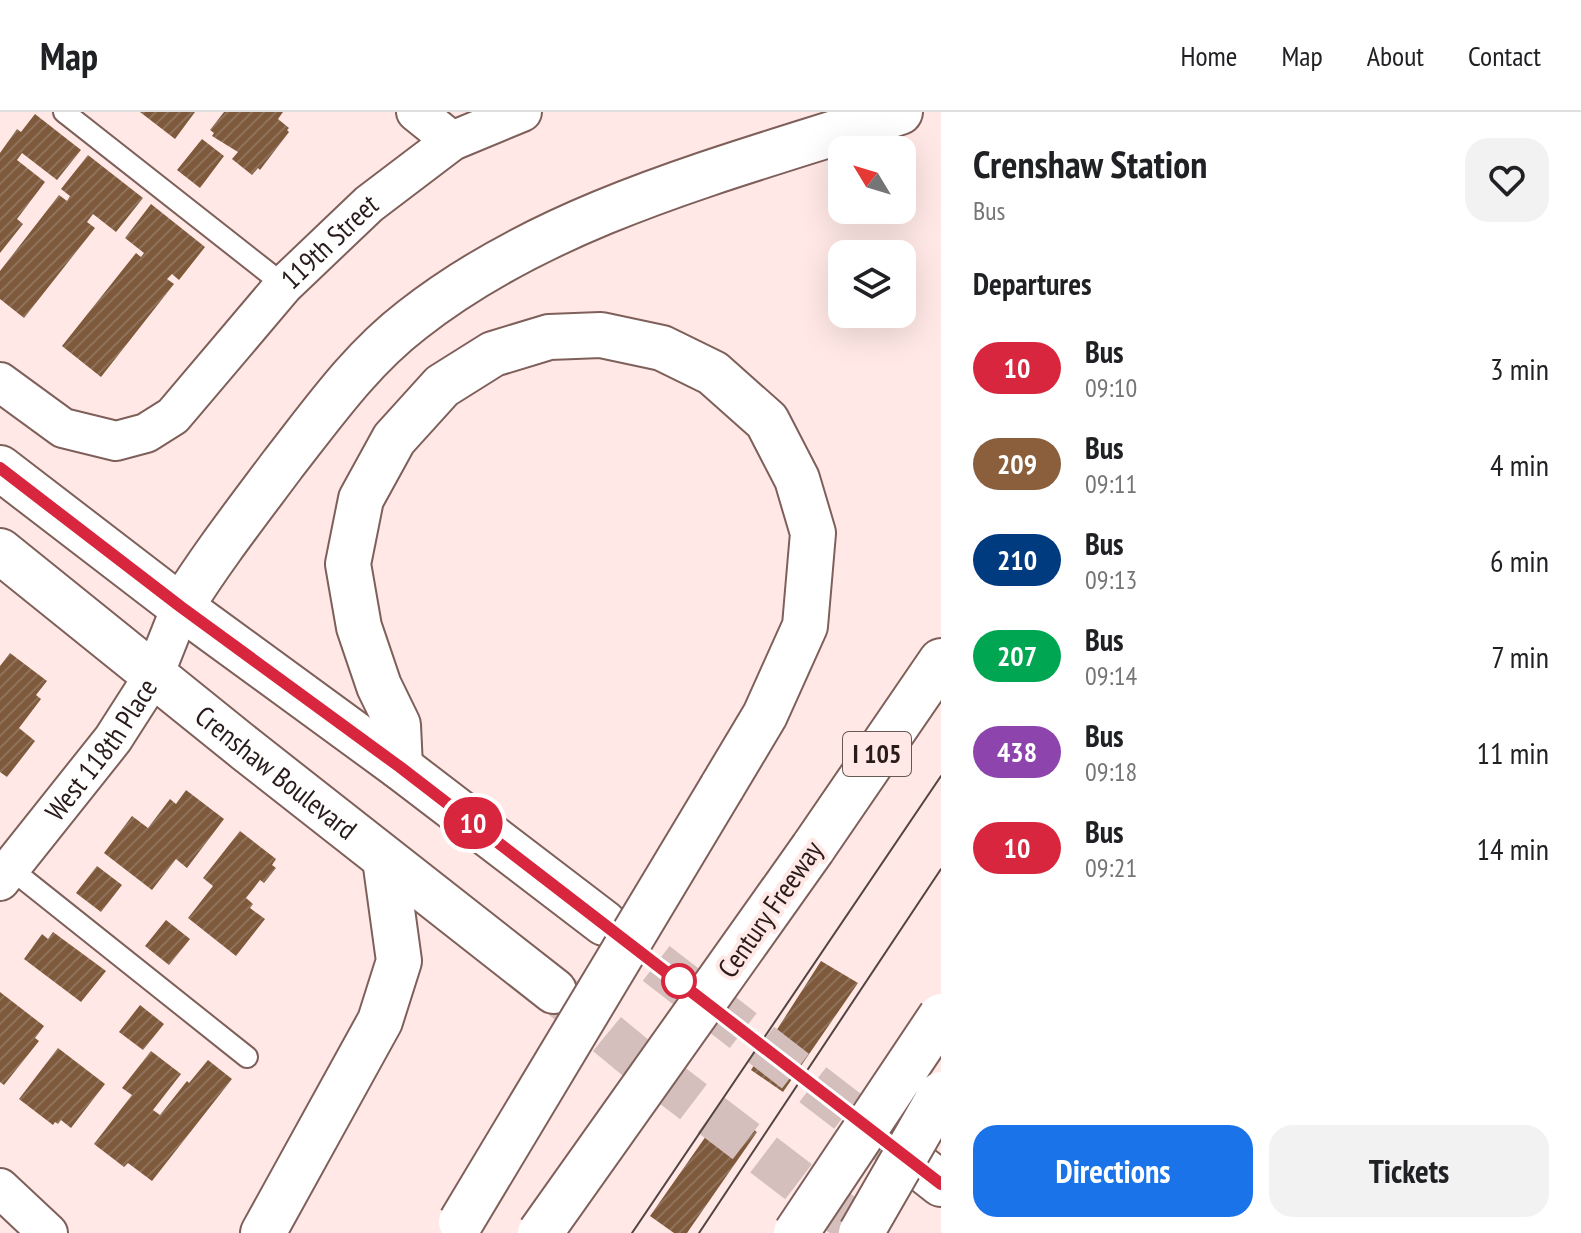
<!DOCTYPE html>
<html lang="en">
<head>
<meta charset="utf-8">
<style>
  :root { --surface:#fff; --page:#f2f2f2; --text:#202124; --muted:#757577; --line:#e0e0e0; --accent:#1a73e8 }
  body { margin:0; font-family:"PT Sans Narrow",sans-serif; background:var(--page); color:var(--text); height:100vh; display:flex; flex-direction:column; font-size:30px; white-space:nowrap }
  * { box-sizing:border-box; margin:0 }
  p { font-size:26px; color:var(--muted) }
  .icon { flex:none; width:44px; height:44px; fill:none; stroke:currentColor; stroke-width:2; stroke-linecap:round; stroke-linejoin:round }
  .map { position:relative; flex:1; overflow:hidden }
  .sheet { display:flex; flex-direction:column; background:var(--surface); width:640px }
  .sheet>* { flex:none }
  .badge { padding:0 16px; border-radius:26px; font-size:28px; line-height:52px }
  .needle { width:52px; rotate:308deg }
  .tools { position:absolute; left:828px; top:24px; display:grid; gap:16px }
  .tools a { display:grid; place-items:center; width:88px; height:88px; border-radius:16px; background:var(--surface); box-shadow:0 8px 32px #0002; font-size:40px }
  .map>.badge { position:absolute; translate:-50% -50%; box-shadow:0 0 0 4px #fff }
  h2 { padding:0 32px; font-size:30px; line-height:72px }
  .round { display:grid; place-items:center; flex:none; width:84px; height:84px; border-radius:24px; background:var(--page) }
  .overview { display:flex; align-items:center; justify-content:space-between; height:136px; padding:0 32px }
  h1 { font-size:38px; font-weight:700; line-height:60px }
  .primary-button { display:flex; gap:16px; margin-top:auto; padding:16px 32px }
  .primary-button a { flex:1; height:92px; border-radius:24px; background:var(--accent); color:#fff; font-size:32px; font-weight:700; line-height:92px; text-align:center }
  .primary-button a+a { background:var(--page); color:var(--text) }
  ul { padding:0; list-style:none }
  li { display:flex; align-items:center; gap:24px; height:96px; padding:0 32px }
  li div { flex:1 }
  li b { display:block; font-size:30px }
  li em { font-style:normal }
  li .badge { min-width:88px; font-weight:700; text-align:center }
  header { display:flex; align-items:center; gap:48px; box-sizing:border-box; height:112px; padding:0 40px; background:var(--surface); border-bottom:2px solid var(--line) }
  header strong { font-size:38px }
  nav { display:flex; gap:44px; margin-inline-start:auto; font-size:28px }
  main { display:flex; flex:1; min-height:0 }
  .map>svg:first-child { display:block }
  .building { fill:url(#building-hatch) }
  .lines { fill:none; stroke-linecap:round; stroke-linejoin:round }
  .primary-tunnel { stroke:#d4bfbc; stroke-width:44; stroke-dasharray:44 22; stroke-linecap:butt }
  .service-casing { stroke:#7e5f5a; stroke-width:24 }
  .minor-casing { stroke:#7e5f5a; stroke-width:42 }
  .primary-casing { stroke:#7e5f5a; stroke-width:48 }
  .motorway-casing { stroke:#7e5f5a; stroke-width:48 }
  .service { stroke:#fff; stroke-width:20 }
  .minor { stroke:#fff; stroke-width:38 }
  .primary { stroke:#fff; stroke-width:44 }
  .motorway { stroke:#fff; stroke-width:44 }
  .tram { stroke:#534442; stroke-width:2 }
  .motorway-bridge-casing { stroke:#7e5f5a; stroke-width:48; stroke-linecap:butt }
  .motorway-bridge { stroke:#fff; stroke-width:44 }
  .line-casing { stroke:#fff; stroke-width:18 }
  .line { stroke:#d7263d; stroke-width:12 }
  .stop-dot { fill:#fff; stroke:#d7263d; stroke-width:4 }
  .labels { text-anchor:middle; stroke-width:8; stroke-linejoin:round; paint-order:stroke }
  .shield { fill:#ffe8e5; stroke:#685856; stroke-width:2 }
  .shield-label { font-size:26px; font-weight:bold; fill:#281b19 }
  .street-label { font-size:28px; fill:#281b19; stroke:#ffe8e5 }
</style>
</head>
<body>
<header>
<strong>Map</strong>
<nav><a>Home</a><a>Map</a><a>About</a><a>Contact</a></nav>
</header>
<main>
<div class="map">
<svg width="941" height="1121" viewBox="0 0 941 1121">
  <defs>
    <pattern id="building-hatch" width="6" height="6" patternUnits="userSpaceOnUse" patternTransform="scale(2)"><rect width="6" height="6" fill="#7e593b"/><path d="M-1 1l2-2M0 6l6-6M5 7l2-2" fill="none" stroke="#8e725b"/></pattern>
  </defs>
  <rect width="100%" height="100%" fill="#ffe8e5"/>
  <path class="building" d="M 140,0 L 195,0 L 175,27 Z
    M 224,0 L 283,0 L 278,7 L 289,16 L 287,18 L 289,20 L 260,58 L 258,56 L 252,63 L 232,47 L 238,40 L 212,24 L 214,21 L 210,18 Z
    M 35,2 L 81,38 L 57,68 L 22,41 L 17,48 L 45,70 L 17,107 L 23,112 L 0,141 L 0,41 L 17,17 L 21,20 Z
    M 202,27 L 224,44 L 200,76 L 177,58 Z
    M 88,43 L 143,86 L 116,120 L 93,102 L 87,110 L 95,116 L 24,206 L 0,187 L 0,159 L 59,83 L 67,89 L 70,84 L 61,77 Z
    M 151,92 L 205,135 L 179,168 L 172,162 L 167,167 L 174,172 L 101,265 L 62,234 L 136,141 L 141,145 L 144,141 L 125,126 Z
    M 10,541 L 47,569 L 36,583 L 41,587 L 19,616 L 35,629 L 7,665 L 0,660 L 0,554 Z
    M 186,678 L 224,707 L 187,756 L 176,747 L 152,778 L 104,741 L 132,704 L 148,716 L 170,687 L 176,692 Z
    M 240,719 L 276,747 L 272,753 L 276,756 L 264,771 L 260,768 L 246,786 L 253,792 L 250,796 L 265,807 L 236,844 L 188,806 L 213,774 L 203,766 Z
    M 97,754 L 122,773 L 101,800 L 76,781 Z
    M 166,808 L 190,827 L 169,853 L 145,834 Z
    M 53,820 L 106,859 L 81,890 L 24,847 L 42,822 L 48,827 Z
    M 821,849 L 858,871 L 783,980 L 751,958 Z
    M 0,880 L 44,914 L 35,926 L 39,929 L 4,973 L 0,970 Z
    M 140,893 L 164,912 L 143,938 L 119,920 Z
    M 58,936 L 105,972 L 71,1016 L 61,1008 L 58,1012 L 55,1010 L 53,1013 L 19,987 Z
    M 151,939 L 181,962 L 153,998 L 160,1003 L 187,969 L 189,971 L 208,948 L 232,967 L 152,1069 L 128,1051 L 124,1055 L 94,1032 L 132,983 L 122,976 Z
    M 725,997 L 757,1020 L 687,1121 L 674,1121 L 650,1104 Z"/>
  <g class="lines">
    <path class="primary-tunnel" d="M 604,811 L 922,1057
      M 556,880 L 636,946 L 866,1121"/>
    <g class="service-casing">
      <path id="service" d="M 64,0 L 284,173
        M 6,753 L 247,945"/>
    </g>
    <g class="minor-casing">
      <g id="minor">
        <path d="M 416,0 L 452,29"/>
        <path id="s1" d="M 0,270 L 63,316 L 116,329 L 146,321 L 173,304 L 284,173 L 369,92 L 452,29 L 522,0"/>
        <path id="s2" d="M 0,769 L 113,627 L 154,563 L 181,495"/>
        <path d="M 0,1076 L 48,1121"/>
      </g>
    </g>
    <g class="primary-casing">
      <g id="primary">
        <path d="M 0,356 L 181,495 L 400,655 L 604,811"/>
        <path id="s3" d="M 0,439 L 247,638 L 554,879"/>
        <path d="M 922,1057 L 941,1072"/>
      </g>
    </g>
    <g class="motorway-casing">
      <path id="motorway" d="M 181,495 C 212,445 248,399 283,352 C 323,301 360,248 412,208 C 552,98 734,55 900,0
        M 400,655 L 398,613 L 379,574 L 359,515 L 348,452 L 361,387 L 394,327 L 442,274 L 493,242 L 549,225 L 601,223 L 662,236 L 713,261 L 767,309 L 797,367 L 813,421 L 805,514 L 765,603 L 722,675
        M 813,736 L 941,549
        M 263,1121 L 380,909 L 399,849 L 385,747"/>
    </g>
    <use href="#service" class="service"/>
    <use href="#minor" class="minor"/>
    <use href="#primary" class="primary"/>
    <use href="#motorway" class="motorway"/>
    <path class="tram" d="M 632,1121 L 941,664
      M 699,1121 L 941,757"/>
    <g class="motorway-bridge-casing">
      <path id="motorway-bridge" d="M 461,1110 L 722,675
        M 540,1121 L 813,736
        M 796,1121 L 941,904
        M 861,1121 L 941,982"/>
    </g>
    <use href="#motorway-bridge" class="motorway-bridge"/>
  </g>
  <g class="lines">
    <g class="line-casing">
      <path id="line" d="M 0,356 L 181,495 L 400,655 L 941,1072"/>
    </g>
    <use href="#line" class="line"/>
  </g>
  <circle class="stop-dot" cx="679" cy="869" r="16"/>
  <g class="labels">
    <rect class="shield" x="843" y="620" width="68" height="44" rx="6"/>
    <g class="shield-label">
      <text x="877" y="651">I 105</text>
    </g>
    <g class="street-label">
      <text dy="10" stroke="none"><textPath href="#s1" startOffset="430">119th Street</textPath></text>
      <text dy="10" stroke="none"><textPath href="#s2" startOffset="166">West 118th Place</textPath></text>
      <text dy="10" stroke="none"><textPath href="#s3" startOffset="354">Crenshaw Boulevard</textPath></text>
      <text transform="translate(770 797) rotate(-55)" y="10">Century Freeway</text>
    </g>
  </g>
</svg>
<div class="tools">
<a><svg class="needle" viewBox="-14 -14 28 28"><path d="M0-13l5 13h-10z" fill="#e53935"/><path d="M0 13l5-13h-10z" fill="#757577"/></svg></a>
<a><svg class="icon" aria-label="layers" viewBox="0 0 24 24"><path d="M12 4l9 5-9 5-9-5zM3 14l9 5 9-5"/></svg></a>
</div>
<b class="badge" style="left:473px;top:711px;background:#d7263d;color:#fff">10</b>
</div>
<section class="sheet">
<div class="overview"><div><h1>Crenshaw Station</h1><p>Bus</p></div><a class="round"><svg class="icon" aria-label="heart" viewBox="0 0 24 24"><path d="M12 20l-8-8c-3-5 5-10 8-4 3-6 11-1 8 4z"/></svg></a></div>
<h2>Departures</h2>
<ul>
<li><span class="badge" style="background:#d7263d;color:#fff">10</span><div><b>Bus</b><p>09:10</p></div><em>3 min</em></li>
<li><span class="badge" style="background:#8b5e3c;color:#fff">209</span><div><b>Bus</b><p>09:11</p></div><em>4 min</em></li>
<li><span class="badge" style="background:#003b80;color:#fff">210</span><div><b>Bus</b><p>09:13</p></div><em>6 min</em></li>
<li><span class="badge" style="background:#00a651;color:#fff">207</span><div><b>Bus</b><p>09:14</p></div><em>7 min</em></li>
<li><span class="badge" style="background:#8e44ad;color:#fff">438</span><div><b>Bus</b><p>09:18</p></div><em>11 min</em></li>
<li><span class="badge" style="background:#d7263d;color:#fff">10</span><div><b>Bus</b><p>09:21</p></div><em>14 min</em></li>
</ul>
<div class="primary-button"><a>Directions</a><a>Tickets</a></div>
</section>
</main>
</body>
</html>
